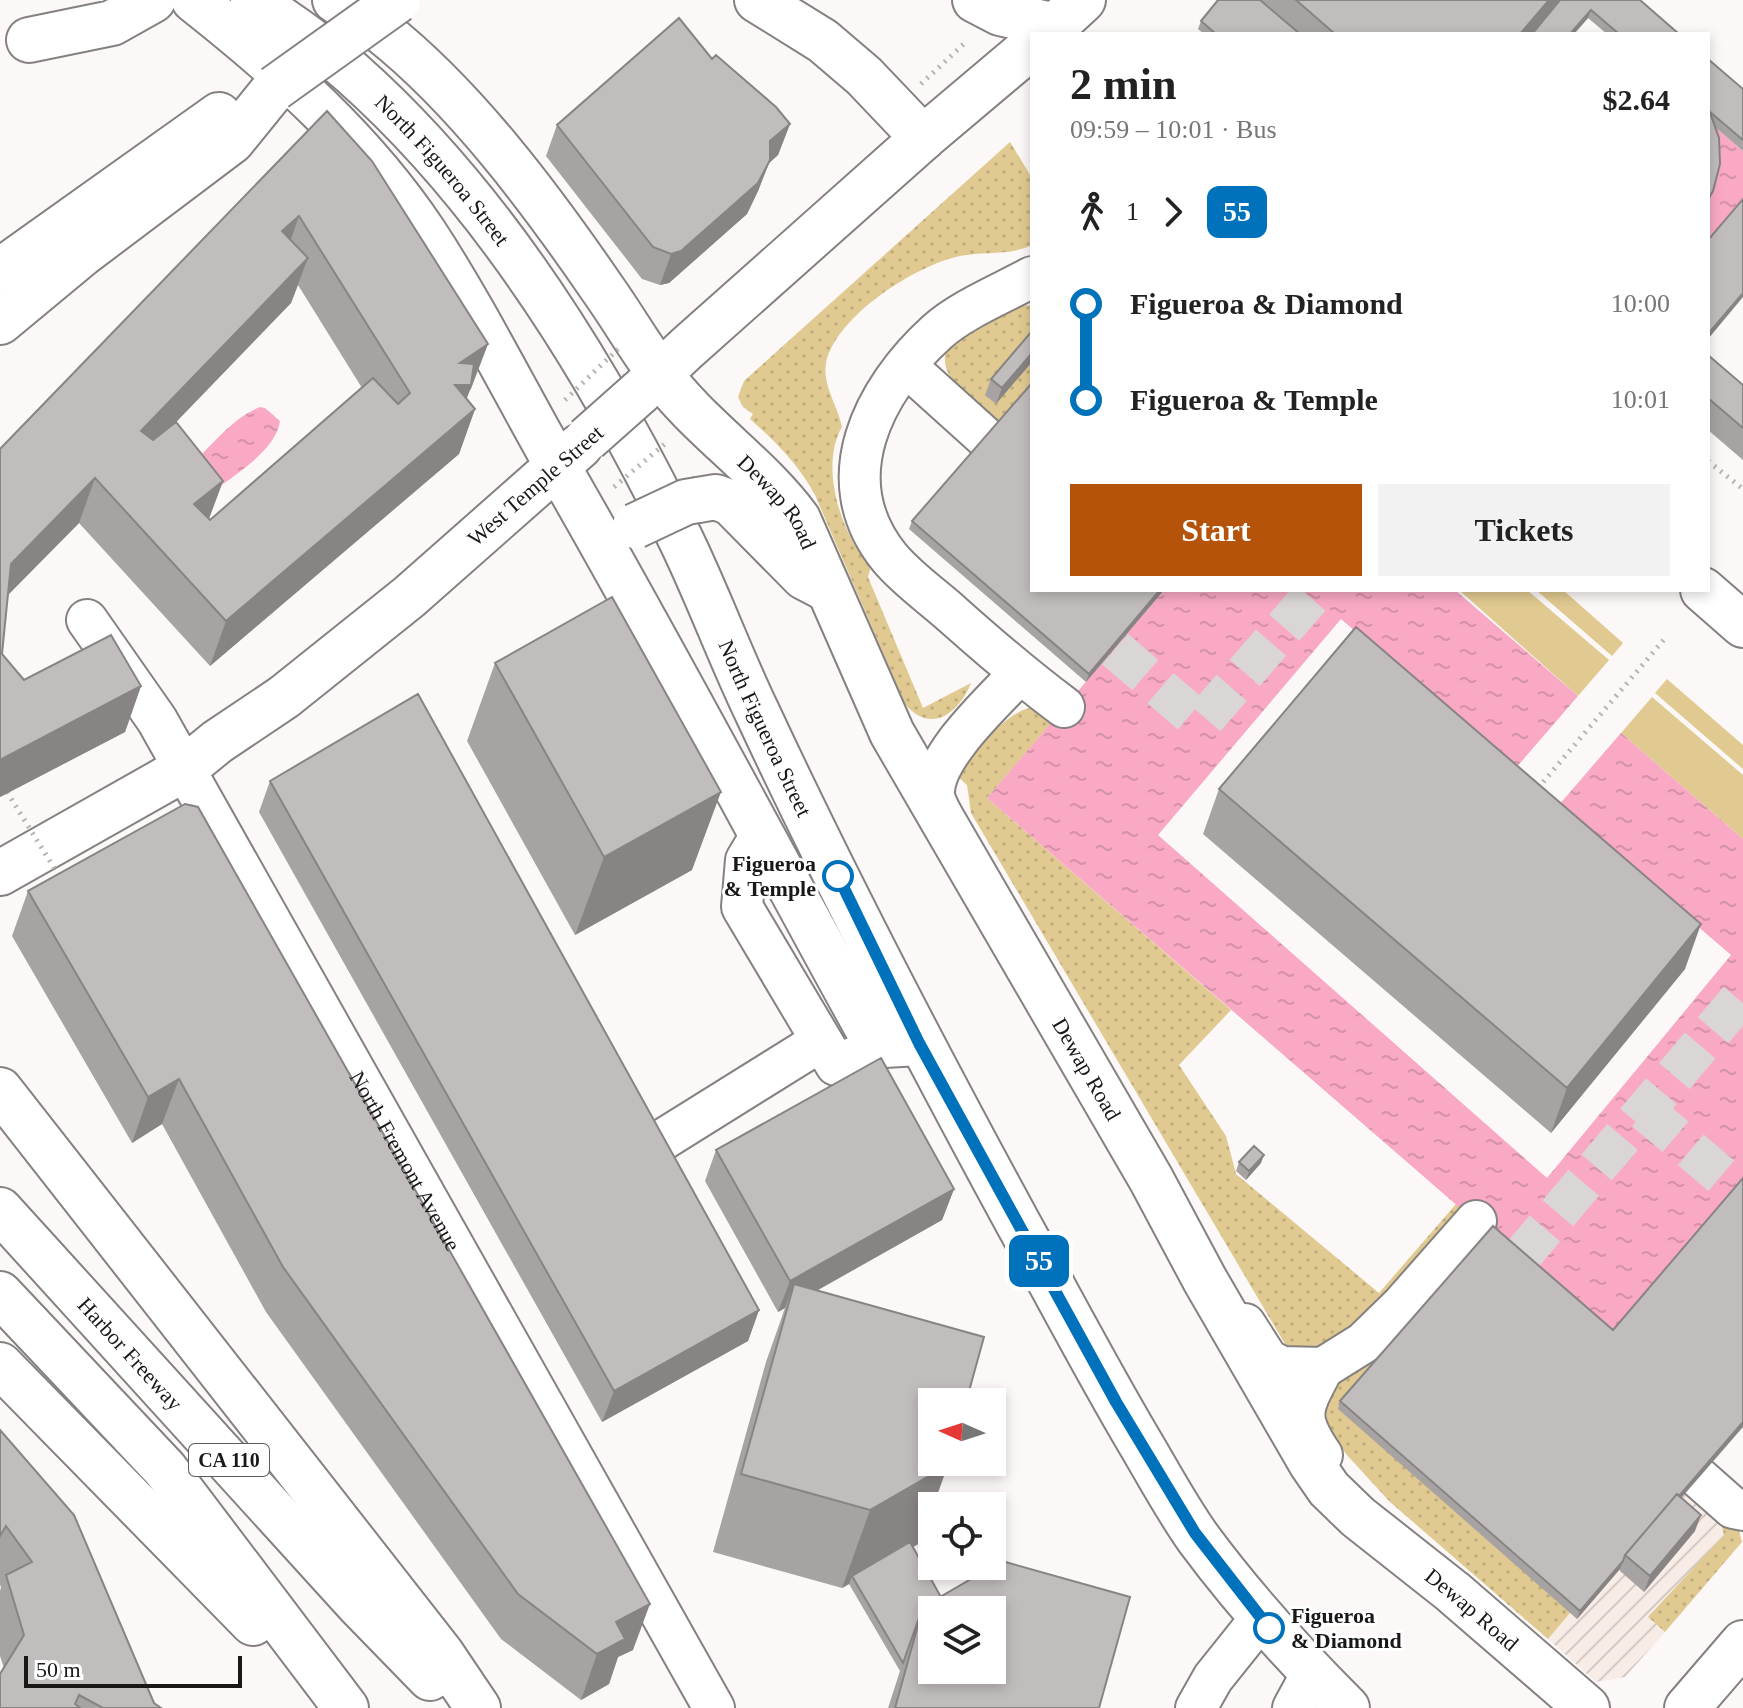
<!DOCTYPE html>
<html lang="en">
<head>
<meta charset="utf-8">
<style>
  :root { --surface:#fff; --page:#f2f2f2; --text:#222; --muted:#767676; --accent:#b45309 }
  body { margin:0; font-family:"Times New Roman",serif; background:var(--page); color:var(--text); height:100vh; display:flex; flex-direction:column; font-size:30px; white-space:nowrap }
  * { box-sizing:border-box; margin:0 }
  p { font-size:26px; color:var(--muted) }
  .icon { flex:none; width:44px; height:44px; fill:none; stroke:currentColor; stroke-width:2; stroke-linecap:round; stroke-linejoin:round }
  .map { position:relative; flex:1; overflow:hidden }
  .panel { position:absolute; left:1030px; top:32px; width:680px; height:560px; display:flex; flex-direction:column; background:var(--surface); border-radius:0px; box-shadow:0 4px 12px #0003 }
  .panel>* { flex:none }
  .badge { padding:0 16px; border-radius:12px; font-size:28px; line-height:52px }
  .needle { width:52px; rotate:273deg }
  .buttons { position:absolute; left:918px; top:1388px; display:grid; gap:16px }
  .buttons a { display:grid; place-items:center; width:88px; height:88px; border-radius:0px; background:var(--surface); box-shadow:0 4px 12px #0003; font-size:40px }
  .scale { position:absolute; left:24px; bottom:20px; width:218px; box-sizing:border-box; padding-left:8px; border:4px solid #191817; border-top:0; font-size:22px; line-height:28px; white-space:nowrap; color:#191817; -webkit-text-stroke:6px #fff; paint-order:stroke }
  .map>.badge { position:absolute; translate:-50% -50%; box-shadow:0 0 0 4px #fff }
  .legs { display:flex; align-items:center; gap:12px; height:88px; padding:0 40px; font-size:26px }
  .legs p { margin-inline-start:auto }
  .head { display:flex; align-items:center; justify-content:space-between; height:136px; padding:0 40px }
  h1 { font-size:44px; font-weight:600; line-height:60px }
  .button { display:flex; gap:16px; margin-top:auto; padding:16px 40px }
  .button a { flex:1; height:92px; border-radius:0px; background:var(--accent); color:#fff; font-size:32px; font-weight:600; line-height:92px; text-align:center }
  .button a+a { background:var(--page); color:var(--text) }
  ul { padding:0 40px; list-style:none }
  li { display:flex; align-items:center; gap:28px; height:96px; font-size:30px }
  li i { display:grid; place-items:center; width:12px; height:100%; margin:0 10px; background:currentColor }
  li i::after { content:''; width:20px; height:20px; margin:-10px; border:6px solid; border-radius:50%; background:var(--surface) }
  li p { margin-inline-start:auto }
  li:first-child i { background:linear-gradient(#0000 50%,currentColor 0) }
  li:last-child i { background:linear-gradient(currentColor 50%,#0000 0) }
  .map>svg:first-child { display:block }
  .industrial { fill:url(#industrial-furrows) }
  .grass { fill:url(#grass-dots) }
  .garden { fill:#e1ca91 }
  .water { fill:url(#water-ripples) }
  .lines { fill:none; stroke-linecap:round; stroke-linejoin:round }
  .minor-tunnel { stroke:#dad6d5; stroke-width:40; stroke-dasharray:40 20; stroke-linecap:butt }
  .minor-casing { stroke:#858180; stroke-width:44 }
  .major-casing { stroke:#858180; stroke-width:48 }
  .highway-casing { stroke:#858180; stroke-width:48 }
  .path { stroke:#b7b4b3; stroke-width:5; stroke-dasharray:2 6; stroke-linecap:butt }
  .minor { stroke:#fff; stroke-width:40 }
  .major { stroke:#fff; stroke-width:44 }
  .highway { stroke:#fff; stroke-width:44 }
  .major-bridge-casing { stroke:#858180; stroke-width:48; stroke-linecap:butt }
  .highway-bridge-casing { stroke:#858180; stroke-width:48; stroke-linecap:butt }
  .path-bridge { stroke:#b7b4b3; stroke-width:5; stroke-dasharray:2 6; stroke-linecap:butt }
  .major-bridge { stroke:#fff; stroke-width:44 }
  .highway-bridge { stroke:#fff; stroke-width:44 }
  .wall { fill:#a7a3a3; fill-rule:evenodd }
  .shaded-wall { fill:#888484 }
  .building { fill:#c2bdbd; stroke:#888484; stroke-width:2; fill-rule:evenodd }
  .line-1-casing { stroke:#fff; stroke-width:18 }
  .line-1 { stroke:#0072bc; stroke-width:12 }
  .stop-1-dot { fill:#fff; stroke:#0072bc; stroke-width:4 }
  .labels { text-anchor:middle; stroke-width:6; stroke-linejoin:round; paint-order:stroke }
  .shield { fill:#fff; stroke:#5e5d5d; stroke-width:2 }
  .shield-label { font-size:20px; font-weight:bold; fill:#191817 }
  .street-label { font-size:22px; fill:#191817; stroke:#fff }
  .stop-label { font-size:22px; font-weight:bold; fill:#191817; stroke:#fff; text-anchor:end }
</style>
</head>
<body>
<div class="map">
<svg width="1743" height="1708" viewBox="0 0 1743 1708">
  <defs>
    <pattern id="industrial-furrows" width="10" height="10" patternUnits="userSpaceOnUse" patternTransform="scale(2)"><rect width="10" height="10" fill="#f8ece7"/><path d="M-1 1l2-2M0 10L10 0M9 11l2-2" fill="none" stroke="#d4cac5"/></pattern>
    <pattern id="grass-dots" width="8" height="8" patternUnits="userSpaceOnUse" patternTransform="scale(2)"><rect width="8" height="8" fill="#e1ca91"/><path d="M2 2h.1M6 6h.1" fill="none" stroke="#c0ad7c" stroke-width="1.8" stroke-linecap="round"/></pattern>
    <pattern id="water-ripples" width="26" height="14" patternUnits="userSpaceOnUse" patternTransform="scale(2)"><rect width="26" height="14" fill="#f9a9c4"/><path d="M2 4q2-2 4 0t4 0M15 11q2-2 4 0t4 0" fill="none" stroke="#d591a8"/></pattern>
  </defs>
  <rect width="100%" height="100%" fill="#fcf8f7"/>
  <path class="industrial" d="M 1685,1494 L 1722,1527 L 1724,1535 L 1649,1617 L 1665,1632 L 1625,1677 L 1596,1682 L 1548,1639 L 1570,1613 L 1577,1619 Z"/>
  <path class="grass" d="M 1010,142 L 1032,178 L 1032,245 C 1009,256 984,251 960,256 C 916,265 836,316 826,363 C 822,385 838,406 842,427 C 819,466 841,536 871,566 L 868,577 L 923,708 L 971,683 C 959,713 931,735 905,704 L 815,495 C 798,464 777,443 750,419 L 753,414 L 743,407 L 738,397 L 744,381 Z
    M 1032,305 L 1032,387 L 999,426 C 978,406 926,373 952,341 C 958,334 971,329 979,325 C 997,315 1012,305 1032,305 Z
    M 1030,708 L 1039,710 L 1053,721 L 987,798 L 1231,1010 L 1179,1065 L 1226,1136 L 1236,1174 L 1379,1293 L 1456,1204 L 1464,1211 L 1355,1329 L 1312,1351 L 1291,1354 L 971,813 L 967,785 L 957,776 C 973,755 1004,713 1030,708 Z
    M 1412,1310 L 1570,1613 L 1548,1639 L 1390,1502 L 1346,1454 L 1328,1428 L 1324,1398 Z
    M 1693,1485 L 1736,1521 L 1742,1542 L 1665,1632 L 1648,1617 L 1724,1535 L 1722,1527 L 1685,1494 Z"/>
  <path class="garden" d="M 1459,590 L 1527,590 L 1609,660 L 1578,696 Z
    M 1536,590 L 1563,590 L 1623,643 L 1612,656 Z
    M 1667,679 L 1743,745 L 1743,769 L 1655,693 Z
    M 1652,697 L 1743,775 L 1743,839 L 1621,733 Z"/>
  <path class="water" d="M 1708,121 L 1743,151 L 1743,204 L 1708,244 Z
    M 260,407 L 265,408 L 280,421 C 276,449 240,471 219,487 L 199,457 C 217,439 236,416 260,407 Z
    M 1164,590 L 1455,590 L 1578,696 L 1515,769 L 1341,619 L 1158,835 L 1547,1178 L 1731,955 L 1558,806 L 1621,733 L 1743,839 L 1743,1183 L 1610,1338 L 987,798 Z"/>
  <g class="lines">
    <path class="minor-tunnel" d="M 1115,649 L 1201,723 L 1317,590
      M 1645,1111 L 1737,1189
      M 1519,1259 L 1743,995"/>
    <g class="minor-casing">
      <g id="minor">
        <path d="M 1032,277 C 1003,293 961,310 937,332 C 873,390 827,480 889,557 C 906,578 932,596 952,614 C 989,647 1025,678 1064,707"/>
        <path d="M 906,366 L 987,439"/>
        <path id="s1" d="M 87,620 L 157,720 L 714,1708"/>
        <path d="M 945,823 C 942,814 934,802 934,793 C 934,755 994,701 1019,674"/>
        <path d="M 761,835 L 746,860 L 742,907 L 836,1065 L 884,1045"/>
        <path d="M 643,1152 L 821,1041"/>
        <path d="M 1245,1324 L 1268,1360 L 1282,1367 L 1323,1368 L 1363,1343 L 1402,1305 L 1476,1221"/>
        <path d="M 1322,1455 C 1295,1415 1302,1408 1323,1368"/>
        <path d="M 1699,1478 L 1733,1508 L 1743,1510"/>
        <path d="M 1196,1708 L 1213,1678 L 1261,1618"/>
        <path d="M 1293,1708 L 1312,1673"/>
      </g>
    </g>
    <g class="major-casing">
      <g id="major">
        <path d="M 194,0 C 280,68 364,142 425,234 C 478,315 521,404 570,488 C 672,666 768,848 867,1028 L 884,1045 L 919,1043"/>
        <path id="s2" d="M 253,0 C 287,23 321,46 352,73 C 493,198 601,374 682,542 C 709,598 730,656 757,712 C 838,886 927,1056 1019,1225 C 1059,1297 1097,1370 1139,1441 C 1158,1473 1176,1507 1198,1538 C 1243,1599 1293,1654 1347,1708"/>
        <path id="s3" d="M 335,0 C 350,10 366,19 380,30 C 465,97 541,199 602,288 C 622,316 639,346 660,374 C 700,428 758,465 798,519 L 892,733 L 1151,1179 L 1205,1280 L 1311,1463 L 1329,1489 L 1358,1517 L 1453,1592 L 1587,1708"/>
        <path d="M 1046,34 L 1083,0"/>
        <path d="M 640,392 L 687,348 L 923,138 L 1032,46"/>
        <path d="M 698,500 L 716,497 L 731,503 L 804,577 L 827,589"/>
        <path d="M 1703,590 L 1743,625"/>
        <path d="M 0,873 L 184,769 L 217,742 L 284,697 L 409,597 L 580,446"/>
        <path d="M 1687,1708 L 1743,1643"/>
      </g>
    </g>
    <g class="highway-casing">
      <g id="highway">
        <path d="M 757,0 L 823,41 L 864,76 L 923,138"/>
        <path d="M 975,0 L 1000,13 L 1055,26"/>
        <path d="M 29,40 L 112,23 L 153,0"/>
        <path d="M 0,271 L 219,115"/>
        <path d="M 0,322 L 82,254 L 232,141 L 275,88"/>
        <path d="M 0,1090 L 441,1653 L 478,1708"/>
        <path id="s4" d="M 0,1210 L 359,1605 L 430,1678"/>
        <path d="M 0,1294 L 165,1469 L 346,1708"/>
        <path d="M 0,1365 L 253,1623"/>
      </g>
    </g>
    <path class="path" d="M 921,84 L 967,41
      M 1708,461 L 1743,489
      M 1538,788 L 1667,636"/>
    <use href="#minor" class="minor"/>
    <use href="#major" class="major"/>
    <use href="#highway" class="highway"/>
    <g class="major-bridge-casing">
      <path id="major-bridge" d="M 587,439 L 640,392
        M 635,526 L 686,502 L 698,500"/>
    </g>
    <g class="highway-bridge-casing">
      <path id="highway-bridge" d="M 275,88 L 398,0"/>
    </g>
    <path class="path-bridge" d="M 565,400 L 618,349
      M 614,487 L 667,442
      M 7,792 L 61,879"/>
    <use href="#major-bridge" class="major-bridge"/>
    <use href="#highway-bridge" class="highway-bridge"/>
  </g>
  <path class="wall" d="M 1218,0 L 1640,0 L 1679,34 L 1607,34 L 1588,18 L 1574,34 L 1204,34 L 1198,29 L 1201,21 Z
    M 712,59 L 790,124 L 778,155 L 769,163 L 758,191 L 747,214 L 669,283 L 660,285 L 642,279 L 546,156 L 557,125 Z
    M 1708,59 L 1743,89 L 1743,151 L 1715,127 L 1713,191 L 1708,204 Z
    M 327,111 L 488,344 L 471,389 L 469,391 L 466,398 L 475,409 L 459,454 L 210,666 L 79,523 L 8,595 L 2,654 L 24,680 L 141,686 L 125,732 L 0,797 L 0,449 ZM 298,285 L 362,388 L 210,520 L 209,519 L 223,481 L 176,422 L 291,303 Z
    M 1032,331 L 996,404 L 985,395 L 991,379 Z
    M 1708,355 L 1743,385 L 1743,460 L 1708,430 Z
    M 912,521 L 1164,590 L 1086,682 L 909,529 Z
    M 495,663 L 692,870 L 575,935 L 467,741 Z
    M 270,781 L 759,1310 L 748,1341 L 602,1422 L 259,812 Z
    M 1219,789 L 1685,969 L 1551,1133 L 1203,834 Z
    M 28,891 L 633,1650 L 618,1657 L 609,1684 L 581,1700 L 501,1639 L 266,1312 L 162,1124 L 132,1143 L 12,936 Z
    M 716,1150 L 954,1189 L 942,1220 L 817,1290 L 932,1506 L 920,1543 L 912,1547 L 941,1597 L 1099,1708 L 888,1708 L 900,1671 L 849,1584 L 842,1588 L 713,1552 L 766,1362 L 785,1308 L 778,1312 L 705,1181 Z
    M 1239,1162 L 1261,1163 L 1246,1180 L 1236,1171 Z
    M 1340,1401 L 1682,1498 L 1695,1531 L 1644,1592 L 1620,1571 L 1620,1569 L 1577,1619 L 1338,1409 Z
    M 0,1430 L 154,1703 L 161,1708 L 0,1708 L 4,1668 L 0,1656 L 0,1591 L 1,1587 L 0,1585 Z"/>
  <path class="shaded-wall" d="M 1549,0 L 1564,0 L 1536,34 L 1520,34 Z
    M 1591,10 L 1588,18 L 1574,34 L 1570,34 Z
    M 790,124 L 778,155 L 769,163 L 758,191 L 747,214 L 669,283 L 660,285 L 671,254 L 770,141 Z
    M 299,216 L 283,262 L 282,231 Z
    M 308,258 L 291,303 L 124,476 L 141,431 Z
    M 1743,293 L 1743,297 L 1708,339 L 1708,334 Z
    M 488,344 L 456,426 L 475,409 L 459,454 L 210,666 L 226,621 L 438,430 L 460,363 Z
    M 1032,353 L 1032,362 L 996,404 L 1002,388 Z
    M 95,478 L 79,523 L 0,603 L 11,564 Z
    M 223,481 L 206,526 L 194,504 Z
    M 1160,590 L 1164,590 L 1086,682 L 1089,674 Z
    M 141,686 L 125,732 L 0,797 L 0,760 Z
    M 721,792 L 692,870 L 575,935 L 604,857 Z
    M 1701,924 L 1685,969 L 1551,1133 L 1567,1088 Z
    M 179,1079 L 162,1124 L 132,1143 L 148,1097 Z
    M 1264,1155 L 1261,1163 L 1246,1180 L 1249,1171 Z
    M 954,1189 L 942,1220 L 788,1307 L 794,1284 L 785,1308 L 778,1312 L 790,1281 Z
    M 759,1310 L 748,1341 L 602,1422 L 614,1391 Z
    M 1743,1422 L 1743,1427 L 1629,1558 L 1627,1556 Z
    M 948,1465 L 920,1543 L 855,1581 L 852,1576 L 849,1584 L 842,1588 L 870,1510 Z
    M 1701,1515 L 1695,1531 L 1644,1592 L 1650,1576 Z
    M 1623,1561 L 1620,1569 L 1577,1619 L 1580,1611 Z
    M 650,1604 L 633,1650 L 618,1657 L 609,1684 L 581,1700 L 597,1654 L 616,1622 Z"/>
  <path class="building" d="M 1218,0 L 1260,0 L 1300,34 L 1216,34 L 1201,21 Z
    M 1296,0 L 1549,0 L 1520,34 L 1335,34 Z
    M 1560,0 L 1640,0 L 1679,34 L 1619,34 L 1591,10 L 1570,34 L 1532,34 Z
    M 679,18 L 712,59 L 716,55 L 776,107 L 790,124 L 770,141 L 770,160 L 758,183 L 681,251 L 671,254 L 653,247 L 557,125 Z
    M 1708,59 L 1743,89 L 1743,140 L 1710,112 L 1708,107 Z
    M 1708,107 L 1719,138 L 1720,164 L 1713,191 L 1708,199 Z
    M 327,111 L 372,161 L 488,344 L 460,363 L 474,364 L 471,385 L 455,385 L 475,409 L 226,621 L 95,478 L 11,564 L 2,654 L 24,680 L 111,635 L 141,686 L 0,760 L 0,449 ZM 299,216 L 410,393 L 398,404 L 373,378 L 210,520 L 194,504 L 223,481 L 176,422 L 153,440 L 141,431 L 308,258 L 282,231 Z
    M 1743,199 L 1743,293 L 1708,334 L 1708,240 Z
    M 1032,331 L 1032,353 L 1002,388 L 991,379 Z
    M 1708,355 L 1743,385 L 1743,428 L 1708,398 Z
    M 1032,383 L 1032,590 L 1160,590 L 1089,674 L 912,521 Z
    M 612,597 L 721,792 L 604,857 L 495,663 Z
    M 1356,627 L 1701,924 L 1567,1088 L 1219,789 Z
    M 418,694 L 759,1310 L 614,1391 L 270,781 Z
    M 185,804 L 198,807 L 650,1604 L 616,1622 L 625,1639 L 597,1654 L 518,1594 L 283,1267 L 179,1079 L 148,1097 L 28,891 Z
    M 881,1058 L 954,1189 L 790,1281 L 716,1150 Z
    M 1254,1146 L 1264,1155 L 1249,1171 L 1239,1162 Z
    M 1743,1178 L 1743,1422 L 1679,1496 L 1677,1494 L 1625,1555 L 1623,1561 L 1580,1611 L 1340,1401 L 1493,1226 L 1613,1330 Z
    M 794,1284 L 984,1337 L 966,1402 L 932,1402 L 932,1462 L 949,1462 L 948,1465 L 870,1510 L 741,1474 Z
    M 0,1430 L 74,1515 L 154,1703 L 161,1708 L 103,1708 L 79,1695 L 75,1704 L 80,1708 L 0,1708 L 0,1674 L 24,1635 L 6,1575 L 32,1562 L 6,1526 L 0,1536 Z
    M 1677,1494 L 1701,1515 L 1650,1576 L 1625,1555 Z
    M 910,1542 L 941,1597 L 923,1607 L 903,1663 L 852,1576 Z
    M 1002,1561 L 1130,1597 L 1099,1708 L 895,1708 L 923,1607 ZM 932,1610 L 992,1610 L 992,1670 L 932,1670 Z"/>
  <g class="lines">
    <g class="line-1-casing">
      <path id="line-1" d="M 838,876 L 919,1043 L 1116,1402 L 1195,1533 L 1269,1628"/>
    </g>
    <use href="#line-1" class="line-1"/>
  </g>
  <g class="stop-1-dot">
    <circle cx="838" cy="876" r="14"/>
    <circle cx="1269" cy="1628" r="14"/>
  </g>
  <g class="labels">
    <rect class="shield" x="189" y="1444" width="80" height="32" rx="6"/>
    <g class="shield-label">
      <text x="229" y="1467">CA 110</text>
    </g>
    <g class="street-label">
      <text dy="8" stroke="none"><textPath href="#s2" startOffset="256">North Figueroa Street</textPath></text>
      <text transform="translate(535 485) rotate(-41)" y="8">West Temple Street</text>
      <text dy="8" stroke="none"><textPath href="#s3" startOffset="674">Dewap Road</textPath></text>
      <text dy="8" stroke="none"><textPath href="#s2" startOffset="904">North Figueroa Street</textPath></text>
      <text dy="8" stroke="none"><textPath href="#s3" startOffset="1322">Dewap Road</textPath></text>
      <text dy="8" stroke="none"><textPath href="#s1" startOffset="628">North Fremont Avenue</textPath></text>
      <text dy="8" stroke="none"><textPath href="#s4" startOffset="194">Harbor Freeway</textPath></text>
      <text dy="8" stroke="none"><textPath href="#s3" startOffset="1994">Dewap Road</textPath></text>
    </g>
    <g class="stop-label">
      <text x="816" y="871">Figueroa<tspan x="816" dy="25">&amp; Temple</tspan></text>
      <text x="1291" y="1623" text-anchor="start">Figueroa<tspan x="1291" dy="25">&amp; Diamond</tspan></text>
    </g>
  </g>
</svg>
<div class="buttons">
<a><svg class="needle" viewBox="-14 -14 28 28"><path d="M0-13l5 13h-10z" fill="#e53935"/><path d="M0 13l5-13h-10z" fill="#767676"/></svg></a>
<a><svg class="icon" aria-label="locate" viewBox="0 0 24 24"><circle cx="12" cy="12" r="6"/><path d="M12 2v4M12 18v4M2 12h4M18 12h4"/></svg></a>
<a><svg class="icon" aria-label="layers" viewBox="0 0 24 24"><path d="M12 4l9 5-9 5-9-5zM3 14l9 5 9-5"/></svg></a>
</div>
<div class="scale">50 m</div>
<b class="badge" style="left:1039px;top:1261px;background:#0072bc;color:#fff">55</b>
<section class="panel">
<div class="head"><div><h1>2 min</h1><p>09:59 – 10:01 · Bus</p></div><b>$2.64</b></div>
<div class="legs"><svg class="icon" aria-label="walk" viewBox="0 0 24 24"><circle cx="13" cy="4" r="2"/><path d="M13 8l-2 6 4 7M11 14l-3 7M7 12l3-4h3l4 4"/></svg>1<svg class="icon" aria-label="forward" viewBox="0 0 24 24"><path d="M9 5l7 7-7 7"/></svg><b class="badge" style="background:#0072bc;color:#fff">55</b></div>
<ul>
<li><i style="color:#0072bc"></i><b>Figueroa &amp; Diamond</b><p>10:00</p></li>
<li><i style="color:#0072bc"></i><b>Figueroa &amp; Temple</b><p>10:01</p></li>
</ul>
<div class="button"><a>Start</a><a>Tickets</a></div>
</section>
</div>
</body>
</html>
